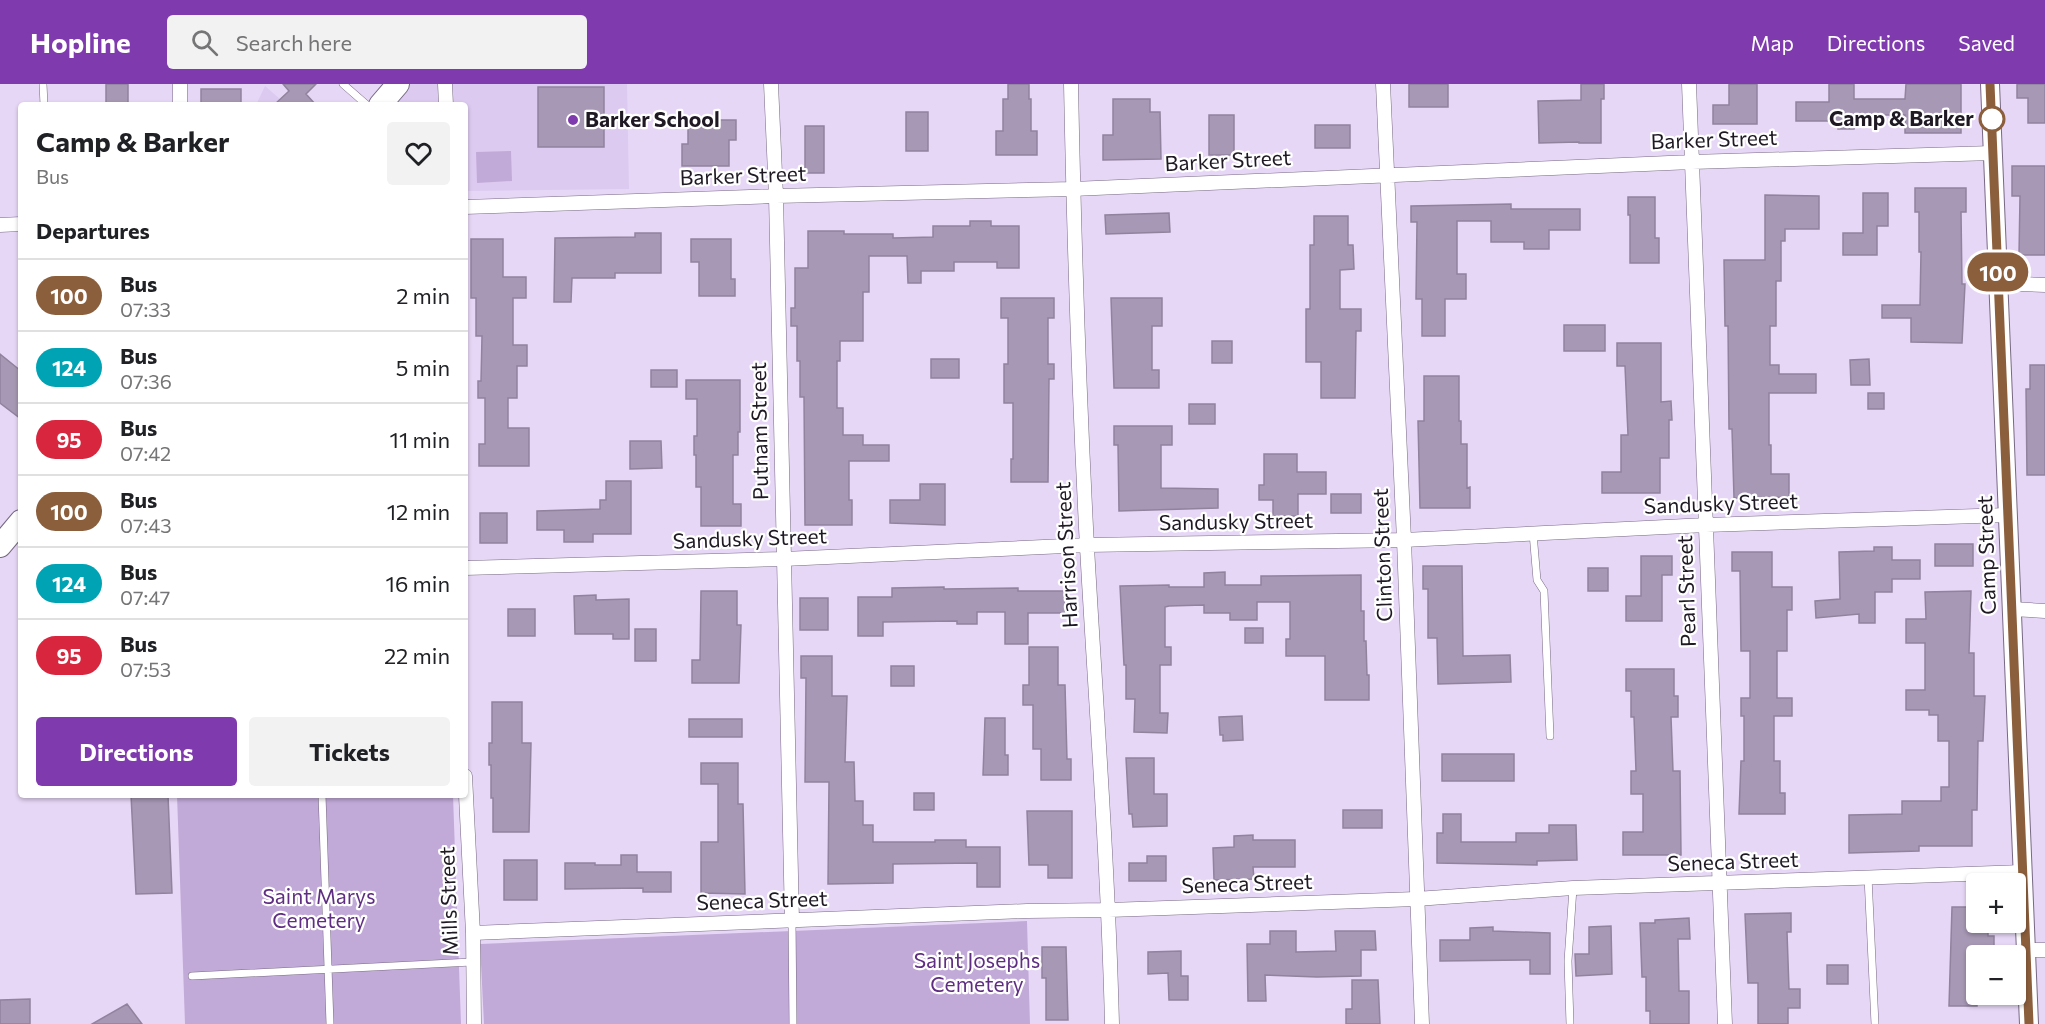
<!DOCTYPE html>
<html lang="en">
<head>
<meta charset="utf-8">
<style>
  :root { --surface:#fff; --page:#f2f2f2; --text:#202124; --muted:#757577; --line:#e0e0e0; --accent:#7f3aae }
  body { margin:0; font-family:Commissioner,sans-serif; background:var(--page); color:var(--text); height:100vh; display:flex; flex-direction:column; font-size:22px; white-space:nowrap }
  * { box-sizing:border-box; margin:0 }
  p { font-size:20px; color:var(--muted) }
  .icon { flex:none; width:33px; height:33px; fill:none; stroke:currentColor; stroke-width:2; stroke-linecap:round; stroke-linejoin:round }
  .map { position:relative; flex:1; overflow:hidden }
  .drawer { position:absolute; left:18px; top:18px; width:450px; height:696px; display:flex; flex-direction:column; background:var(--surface); border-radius:6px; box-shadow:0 2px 4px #0004 }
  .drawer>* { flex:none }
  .badge { padding:0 12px; border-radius:20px; font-size:21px; line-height:39px }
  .tools { position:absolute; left:1966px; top:789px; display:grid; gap:12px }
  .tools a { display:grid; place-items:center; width:60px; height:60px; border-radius:6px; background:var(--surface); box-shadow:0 2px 4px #0004; font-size:30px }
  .map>.badge { position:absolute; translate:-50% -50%; box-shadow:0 0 0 3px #fff }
  h2 { padding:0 18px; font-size:22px; line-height:54px }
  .round { display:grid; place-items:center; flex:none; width:63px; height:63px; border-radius:6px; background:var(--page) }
  .head { display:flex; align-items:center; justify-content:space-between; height:102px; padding:0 18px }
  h1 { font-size:28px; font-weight:700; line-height:45px }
  .cta { display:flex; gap:12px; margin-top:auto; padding:12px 18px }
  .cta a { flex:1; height:69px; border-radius:6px; background:var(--accent); color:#fff; font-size:24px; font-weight:700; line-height:69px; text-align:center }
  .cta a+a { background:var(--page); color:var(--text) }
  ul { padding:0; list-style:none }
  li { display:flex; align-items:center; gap:18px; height:72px; padding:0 18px; border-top:2px solid var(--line) }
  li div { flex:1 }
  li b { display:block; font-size:22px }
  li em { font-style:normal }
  li .badge { min-width:66px; font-weight:700; text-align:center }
  header { display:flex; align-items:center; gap:36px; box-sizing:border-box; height:84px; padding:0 30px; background:var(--accent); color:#fff }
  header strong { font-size:28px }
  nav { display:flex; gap:33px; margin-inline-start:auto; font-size:21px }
  .search { width:420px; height:54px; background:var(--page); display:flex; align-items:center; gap:15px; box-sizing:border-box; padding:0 21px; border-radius:6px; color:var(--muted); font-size:22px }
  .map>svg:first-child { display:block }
  .built { fill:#ddcaf0 }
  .green { fill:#c2aad8 }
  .building { fill:#a798b5; stroke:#91829e; stroke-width:1.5 }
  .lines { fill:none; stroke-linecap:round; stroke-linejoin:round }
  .service-casing { stroke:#776984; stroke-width:8 }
  .minor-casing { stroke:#776984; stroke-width:15 }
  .tertiary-casing { stroke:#776984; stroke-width:20 }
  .primary-casing { stroke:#776984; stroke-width:24 }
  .service { stroke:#fff; stroke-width:7 }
  .minor { stroke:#fff; stroke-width:14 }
  .tertiary { stroke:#fff; stroke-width:18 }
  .primary { stroke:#fff; stroke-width:22 }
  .line-casing { stroke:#fff; stroke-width:14 }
  .line { stroke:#8b5e3c; stroke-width:9 }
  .stop-dot { fill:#fff; stroke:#8b5e3c; stroke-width:3 }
  .poi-dot { fill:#7f3aae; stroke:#fff; stroke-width:2 }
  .labels { text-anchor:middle; stroke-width:4.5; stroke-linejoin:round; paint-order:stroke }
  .stop-label { font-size:21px; font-weight:bold; fill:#1f1924; stroke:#fff; text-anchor:end }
  .poi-label { font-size:21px; font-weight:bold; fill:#1f1924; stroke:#fff; text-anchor:start }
  .street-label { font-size:21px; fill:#1f1924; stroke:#fff }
  .park-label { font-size:21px; fill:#5f2e82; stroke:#fff }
</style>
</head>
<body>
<header>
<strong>Hopline</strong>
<div class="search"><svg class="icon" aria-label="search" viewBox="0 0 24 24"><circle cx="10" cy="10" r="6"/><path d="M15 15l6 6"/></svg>Search here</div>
<nav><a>Map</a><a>Directions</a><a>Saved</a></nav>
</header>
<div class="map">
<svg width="2045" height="940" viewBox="0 0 2045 940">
  <rect width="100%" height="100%" fill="#e7d7f6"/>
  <path class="built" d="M 389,0 L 627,0 L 629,105 L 465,107 L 465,21 L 371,21 Z
    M 265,2 L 287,21 L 256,21 Z"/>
  <path class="green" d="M 511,67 L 512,97 L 477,99 L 476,68 Z
    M 177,711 L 453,711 L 461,940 L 185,940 Z
    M 1027,837 L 1030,940 L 484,940 L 480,860 Z"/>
  <path class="building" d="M 106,0 L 128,0 L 128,21 L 106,21 Z
    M 283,0 L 316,0 L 306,10 L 316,21 L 274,21 L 289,7 Z
    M 1008,0 L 1029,0 L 1029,15 L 1031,15 L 1031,47 L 1037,47 L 1037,71 L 996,71 L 996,47 L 1003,47 L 1003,15 L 1008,15 Z
    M 1409,0 L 1448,0 L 1448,23 L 1409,23 Z
    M 1581,0 L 1604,0 L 1604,15 L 1601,15 L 1601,59 L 1579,59 L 1579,58 L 1539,59 L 1538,17 L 1581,16 Z
    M 1729,0 L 1757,0 L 1757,40 L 1713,40 L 1713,21 L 1729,21 Z
    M 1829,0 L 1854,0 L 1854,15 L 1905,15 L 1906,0 L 1961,0 L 1961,49 L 1905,49 L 1905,31 L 1854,31 L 1854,45 L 1838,45 L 1838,37 L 1796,37 L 1796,18 L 1829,18 Z
    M 2017,0 L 2045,0 L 2045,39 L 2028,39 L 2028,14 L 2017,14 Z
    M 538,3 L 604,3 L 604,63 L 538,63 Z
    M 201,5 L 241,5 L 241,21 L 201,21 Z
    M 1113,15 L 1150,15 L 1150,28 L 1160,28 L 1161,75 L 1103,76 L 1103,51 L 1113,51 Z
    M 906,28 L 928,28 L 928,67 L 906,67 Z
    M 1209,31 L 1234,31 L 1234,71 L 1209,71 Z
    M 688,36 L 736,36 L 736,56 L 729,56 L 729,82 L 682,82 L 682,60 L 688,60 Z
    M 1315,41 L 1350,41 L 1350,64 L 1315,64 Z
    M 805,42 L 824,42 L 824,89 L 805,89 Z
    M 2012,82 L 2045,82 L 2045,171 L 2019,171 L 2020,112 L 2012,112 Z
    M 1915,104 L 1966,104 L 1966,128 L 1961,128 L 1962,200 L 1965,200 L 1962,259 L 1911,258 L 1911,234 L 1882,234 L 1882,221 L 1920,221 L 1921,168 L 1919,168 L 1919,128 L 1915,128 Z
    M 1863,109 L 1888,109 L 1888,142 L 1877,142 L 1877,171 L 1843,171 L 1843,149 L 1863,149 Z
    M 1765,111 L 1819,112 L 1819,145 L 1785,145 L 1785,157 L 1781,157 L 1781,197 L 1776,197 L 1776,242 L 1770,242 L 1770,281 L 1779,281 L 1779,290 L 1816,290 L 1816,309 L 1769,309 L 1769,361 L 1771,361 L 1771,390 L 1789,390 L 1789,413 L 1734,414 L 1732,345 L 1729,345 L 1728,242 L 1725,242 L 1724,176 L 1765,176 Z
    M 1628,113 L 1655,113 L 1655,154 L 1659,154 L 1659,179 L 1630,179 L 1630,131 L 1628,131 Z
    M 1511,120 L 1511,125 L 1580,125 L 1580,146 L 1549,146 L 1549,165 L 1524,165 L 1524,158 L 1491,158 L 1491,137 L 1457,137 L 1457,190 L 1466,190 L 1466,215 L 1445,215 L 1445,252 L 1422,252 L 1422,215 L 1416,215 L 1417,138 L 1411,138 L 1411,122 Z
    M 1169,129 L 1170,148 L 1106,150 L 1105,131 Z
    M 1314,132 L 1348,132 L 1348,161 L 1353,161 L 1354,185 L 1340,186 L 1340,225 L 1361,225 L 1361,247 L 1356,247 L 1355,314 L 1321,314 L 1321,278 L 1306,278 L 1306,225 L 1310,225 L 1310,161 L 1314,161 Z
    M 970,137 L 991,137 L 991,142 L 1019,142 L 1019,184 L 997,184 L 997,178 L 954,178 L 954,187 L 921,187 L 921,199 L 908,199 L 907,172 L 869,172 L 869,208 L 863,208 L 863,257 L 840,257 L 840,277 L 837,277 L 837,324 L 843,324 L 843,351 L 863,351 L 863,361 L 889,361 L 889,377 L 849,377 L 849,416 L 852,416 L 852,441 L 805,441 L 804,313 L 800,313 L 800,277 L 797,277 L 797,242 L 791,242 L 791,224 L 795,224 L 795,184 L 808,184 L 808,147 L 844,147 L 844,150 L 893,150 L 893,154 L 933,153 L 933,142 L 970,142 Z
    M 635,149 L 661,149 L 661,189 L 615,189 L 615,194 L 572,194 L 571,218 L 554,218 L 555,154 L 635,153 Z
    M 471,155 L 503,155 L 503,193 L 526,193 L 526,214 L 513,214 L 513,261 L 527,261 L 527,282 L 517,282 L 517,314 L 508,314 L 508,344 L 529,344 L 529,382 L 479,382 L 479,360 L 485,360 L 485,314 L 478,314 L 478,297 L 481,297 L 482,252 L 476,252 L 476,214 L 471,214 Z
    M 691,155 L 731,155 L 731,195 L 735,195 L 735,212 L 699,212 L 699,178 L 691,178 Z
    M 1001,214 L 1054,214 L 1054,234 L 1048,234 L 1048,280 L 1054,280 L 1054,295 L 1049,295 L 1048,398 L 1011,398 L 1011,375 L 1013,375 L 1013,319 L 1004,319 L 1004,280 L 1008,280 L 1008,234 L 1001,234 Z
    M 1111,214 L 1162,214 L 1162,242 L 1152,242 L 1152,286 L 1159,286 L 1159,304 L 1114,304 Z
    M 1564,241 L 1605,241 L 1605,267 L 1564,267 Z
    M 1212,257 L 1232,257 L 1232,279 L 1212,279 Z
    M 1617,259 L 1661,259 L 1661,318 L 1671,317 L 1672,336 L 1669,336 L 1669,374 L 1660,374 L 1660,409 L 1602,409 L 1602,388 L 1621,388 L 1621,351 L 1628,351 L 1625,282 L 1617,282 Z
    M 0,270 L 21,287 L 21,335 L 0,319 Z
    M 931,275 L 959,275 L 959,294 L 931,294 Z
    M 1869,275 L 1870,301 L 1851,301 L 1850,276 Z
    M 2030,281 L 2045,281 L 2045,391 L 2027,391 L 2026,305 L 2030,305 Z
    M 651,286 L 677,286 L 677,303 L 651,303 Z
    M 1424,292 L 1459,292 L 1459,337 L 1461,337 L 1461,360 L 1467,360 L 1467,404 L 1470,403 L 1470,424 L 1420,424 L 1418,337 L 1424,337 Z
    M 686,296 L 740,296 L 740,348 L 738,348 L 738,371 L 733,371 L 733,420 L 741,420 L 741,442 L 701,442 L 701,403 L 696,403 L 696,371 L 694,371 L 694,352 L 697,352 L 697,315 L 686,315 Z
    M 1868,309 L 1884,309 L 1884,325 L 1868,325 Z
    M 1189,320 L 1215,320 L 1215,340 L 1189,340 Z
    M 1114,342 L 1172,342 L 1172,361 L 1161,361 L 1161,404 L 1218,405 L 1218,424 L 1119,427 L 1118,361 L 1114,361 Z
    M 630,357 L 661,357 L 662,384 L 630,385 Z
    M 1264,370 L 1297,370 L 1297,388 L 1326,388 L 1326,410 L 1298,410 L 1298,432 L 1273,432 L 1273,416 L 1259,416 L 1259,401 L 1264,401 Z
    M 606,397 L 631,397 L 631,450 L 593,450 L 593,458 L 564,458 L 564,446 L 537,446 L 537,427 L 600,425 L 600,416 L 606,416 Z
    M 920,400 L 945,400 L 945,441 L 890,439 L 890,416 L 920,416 Z
    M 1331,410 L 1361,410 L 1361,429 L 1331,429 Z
    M 480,429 L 507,429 L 507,459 L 480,459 Z
    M 1935,460 L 1973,460 L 1973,482 L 1935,482 Z
    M 1874,463 L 1892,463 L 1892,476 L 1920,476 L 1920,495 L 1892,495 L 1892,508 L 1875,508 L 1875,539 L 1859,539 L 1859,530 L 1816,534 L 1815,517 L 1840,515 L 1839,468 L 1874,467 Z
    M 1732,468 L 1772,468 L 1772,503 L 1792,503 L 1792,526 L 1787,526 L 1787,567 L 1777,567 L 1777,614 L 1792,614 L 1792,632 L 1774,632 L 1774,677 L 1780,677 L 1780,709 L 1785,709 L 1785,730 L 1739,730 L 1741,677 L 1744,677 L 1744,632 L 1741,632 L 1741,614 L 1750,614 L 1750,567 L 1741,567 L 1740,487 L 1732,487 Z
    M 1641,472 L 1672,472 L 1672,491 L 1662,491 L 1662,537 L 1626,537 L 1626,512 L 1641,512 Z
    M 1423,482 L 1462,482 L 1463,572 L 1510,571 L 1511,598 L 1438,600 L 1437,554 L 1428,554 L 1428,505 L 1423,505 Z
    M 1588,484 L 1608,484 L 1608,507 L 1588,507 Z
    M 1225,488 L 1225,501 L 1261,501 L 1261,492 L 1361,491 L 1361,527 L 1364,527 L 1364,557 L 1366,557 L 1367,591 L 1369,591 L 1369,616 L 1325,616 L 1325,572 L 1286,572 L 1286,555 L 1290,555 L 1290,518 L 1257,518 L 1257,536 L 1230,536 L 1230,529 L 1204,529 L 1204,521 L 1169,522 L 1165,523 L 1165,563 L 1171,563 L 1171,581 L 1160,581 L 1160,629 L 1168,629 L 1167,649 L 1134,648 L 1135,615 L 1126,615 L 1126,581 L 1124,581 L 1120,502 L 1169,501 L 1169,503 L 1204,503 L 1204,489 Z
    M 944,503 L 944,505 L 1018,504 L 1018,507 L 1065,507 L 1065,529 L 1028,529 L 1028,560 L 1005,560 L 1005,528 L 977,528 L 977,540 L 957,540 L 957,537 L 883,538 L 883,552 L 858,552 L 858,513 L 892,513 L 892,504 Z
    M 701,507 L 737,507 L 737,541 L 741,541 L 739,599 L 692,599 L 692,576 L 700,576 Z
    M 1971,507 L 1969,569 L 1974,569 L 1974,612 L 1985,612 L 1983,657 L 1978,657 L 1977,726 L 1972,726 L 1972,762 L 1919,762 L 1919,767 L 1849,769 L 1849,731 L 1902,730 L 1902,717 L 1941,717 L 1941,703 L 1949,703 L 1949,657 L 1938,657 L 1938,631 L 1929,631 L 1929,626 L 1906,626 L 1906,606 L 1925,606 L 1925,559 L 1906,559 L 1906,535 L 1926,535 L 1925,508 Z
    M 596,511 L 596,516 L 629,515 L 629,555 L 613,555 L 613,550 L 575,550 L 574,512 Z
    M 800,514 L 828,514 L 828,546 L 800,546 Z
    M 508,525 L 535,525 L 535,552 L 508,552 Z
    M 1245,544 L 1263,544 L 1263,559 L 1245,559 Z
    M 635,545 L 656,545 L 656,577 L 635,577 Z
    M 1029,563 L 1058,563 L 1058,601 L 1065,601 L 1067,675 L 1071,675 L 1071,696 L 1041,696 L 1041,665 L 1033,665 L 1033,621 L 1023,621 L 1023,601 L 1029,601 Z
    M 801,572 L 832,572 L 832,612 L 847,612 L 845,678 L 854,678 L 855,717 L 863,717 L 863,741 L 873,741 L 873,758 L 935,758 L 935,756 L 966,756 L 966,763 L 1000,763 L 1000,803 L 977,803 L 977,779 L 893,780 L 893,799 L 828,800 L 829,698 L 805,698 L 806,594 L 801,594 Z
    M 891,582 L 914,582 L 914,602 L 891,602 Z
    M 1626,585 L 1674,585 L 1674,612 L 1678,612 L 1678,633 L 1671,633 L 1673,687 L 1680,687 L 1681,771 L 1623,771 L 1623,748 L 1643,748 L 1643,710 L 1631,710 L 1631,687 L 1636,687 L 1634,633 L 1631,633 L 1631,607 L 1626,607 Z
    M 492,618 L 522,618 L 522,659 L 531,659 L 529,748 L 493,748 L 493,714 L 491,714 L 491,681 L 489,681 L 489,659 L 492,659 Z
    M 1242,632 L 1243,656 L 1223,657 L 1223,651 L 1220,651 L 1219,633 Z
    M 985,634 L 1005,634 L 1005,671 L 1008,671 L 1008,691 L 983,691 Z
    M 689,635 L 742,635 L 742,653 L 689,653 Z
    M 1442,670 L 1514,670 L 1514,697 L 1442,697 Z
    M 1126,674 L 1154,674 L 1154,710 L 1167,710 L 1167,742 L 1133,743 L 1132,730 L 1129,730 Z
    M 701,679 L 738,679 L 738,720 L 743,720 L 745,810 L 701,809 L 701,758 L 718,758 L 718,700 L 701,700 Z
    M 914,709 L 934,709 L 934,726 L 914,726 Z
    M 131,711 L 168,711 L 172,809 L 136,810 Z
    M 1343,726 L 1382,726 L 1382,744 L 1343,744 Z
    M 1027,727 L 1072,727 L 1072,794 L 1048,794 L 1048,781 L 1029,781 Z
    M 1443,730 L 1461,730 L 1461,758 L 1516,758 L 1516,749 L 1549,749 L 1549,741 L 1576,741 L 1577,776 L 1537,777 L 1537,781 L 1437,779 L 1437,749 L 1443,749 Z
    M 1253,751 L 1253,756 L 1295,756 L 1295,783 L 1253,783 L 1254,795 L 1214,796 L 1213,764 L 1234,763 L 1234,752 Z
    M 621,771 L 637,771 L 637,788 L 671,788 L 671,808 L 643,808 L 643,804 L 565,805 L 565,779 L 595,779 L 595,781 L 621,781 Z
    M 1147,772 L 1166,772 L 1166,797 L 1129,797 L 1129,779 L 1147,779 Z
    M 504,776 L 537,776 L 537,816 L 504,816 Z
    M 1952,823 L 1977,823 L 1977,838 L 1988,838 L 1988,852 L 1994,852 L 1994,870 L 1977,870 L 1977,922 L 1949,922 Z
    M 1791,829 L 1791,848 L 1787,848 L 1789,905 L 1800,905 L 1800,924 L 1788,924 L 1788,940 L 1758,940 L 1758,899 L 1748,899 L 1745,830 Z
    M 1689,834 L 1690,855 L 1678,855 L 1679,907 L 1689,907 L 1689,940 L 1650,940 L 1650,927 L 1646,927 L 1646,893 L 1642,893 L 1640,839 L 1655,839 L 1655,836 Z
    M 1611,842 L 1612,890 L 1576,892 L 1575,870 L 1589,870 L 1589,843 Z
    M 1493,843 L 1493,847 L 1550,849 L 1550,890 L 1530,890 L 1530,876 L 1440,877 L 1440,856 L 1470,856 L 1470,844 Z
    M 1270,847 L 1296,847 L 1296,868 L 1336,867 L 1335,847 L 1375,847 L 1376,866 L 1361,866 L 1361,892 L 1317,893 L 1265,891 L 1266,917 L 1248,917 L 1247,860 L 1270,860 Z
    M 1042,863 L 1066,863 L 1068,936 L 1046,936 L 1046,894 L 1042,894 Z
    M 1181,867 L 1181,892 L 1188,892 L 1188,916 L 1169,916 L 1168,889 L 1148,890 L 1148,868 Z
    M 1827,881 L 1848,881 L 1848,900 L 1827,900 Z
    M 1352,896 L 1378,896 L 1380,940 L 1346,940 L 1346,925 L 1352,925 Z
    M 30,915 L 30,940 L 0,940 L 0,916 Z
    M 127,920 L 142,940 L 92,940 Z"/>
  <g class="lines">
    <g class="service-casing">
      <path id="service" d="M 43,0 L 44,21
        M 343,0 L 367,21
        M 1533,449 L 1537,496 L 1544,507 L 1550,652
        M 322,711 L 330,940
        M 1868,793 L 1875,940
        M 792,837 L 793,940
        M 192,892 L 472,878
        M 1570,940 L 1568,877 L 1573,804"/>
    </g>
    <g class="minor-casing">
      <path id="minor" d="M 180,0 L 180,21
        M 445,0 L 446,21
        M 771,0 L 776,112 L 792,837
        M 1071,0 C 1074,154 1079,309 1087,463 C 1096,622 1108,781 1112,940
        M 1383,0 L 1404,456 L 1422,940
        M 1689,0 L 1725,940
        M 465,123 L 776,112 L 1073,105 L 1692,78 L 1993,69
        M 0,141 L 21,140
        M 1998,199 L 2045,201
        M 465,484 L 784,475 L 1087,461 L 1404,456 L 1706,441 L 2008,431
        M 2012,525 L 2045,527
        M 465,692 L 473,849 L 474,940
        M 473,849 L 1027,827 L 1109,826 L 1416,815 L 1573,804 L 2023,788
        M 2026,866 L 2045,866"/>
    </g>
    <g class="tertiary-casing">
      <path id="tertiary" d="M 1990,0 L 2029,940"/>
    </g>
    <g class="primary-casing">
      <path id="primary" d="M 380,21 L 398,0
        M 0,462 L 21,437"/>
    </g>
    <use href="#service" class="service"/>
    <use href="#minor" class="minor"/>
    <use href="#tertiary" class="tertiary"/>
    <use href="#primary" class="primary"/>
  </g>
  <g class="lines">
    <g class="line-casing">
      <path id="line" d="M 1990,0 L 2029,940"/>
    </g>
    <use href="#line" class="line"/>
  </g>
  <circle class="stop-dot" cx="1992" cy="35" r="12"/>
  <circle class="poi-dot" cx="573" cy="36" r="6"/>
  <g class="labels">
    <g class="stop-label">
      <text x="1974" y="42">Camp &amp; Barker</text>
    </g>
    <g class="poi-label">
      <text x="585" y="43">Barker School</text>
    </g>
    <g class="street-label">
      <text transform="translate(1714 56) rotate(-2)" y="7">Barker Street</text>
      <text transform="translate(1228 77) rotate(-3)" y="7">Barker Street</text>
      <text transform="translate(743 92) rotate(-2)" y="7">Barker Street</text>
      <text transform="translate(760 347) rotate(-91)" y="7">Putnam Street</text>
      <text transform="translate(1721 420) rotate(-2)" y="7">Sandusky Street</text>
      <text transform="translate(1236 438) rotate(-1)" y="7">Sandusky Street</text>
      <text transform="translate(750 455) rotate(-2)" y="7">Sandusky Street</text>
      <text transform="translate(1067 471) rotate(-93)" y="7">Harrison Street</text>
      <text transform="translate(1383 471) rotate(-92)" y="7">Clinton Street</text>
      <text transform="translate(1987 471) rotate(-92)" y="7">Camp Street</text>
      <text transform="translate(1687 507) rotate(-92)" y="7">Pearl Street</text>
      <text transform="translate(1733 778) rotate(-2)" y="7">Seneca Street</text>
      <text transform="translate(1247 800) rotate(-2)" y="7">Seneca Street</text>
      <text transform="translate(449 817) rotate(-92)" y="7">Mills Street</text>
      <text transform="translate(762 817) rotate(-2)" y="7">Seneca Street</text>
    </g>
    <g class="park-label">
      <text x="319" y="820">Saint Marys<tspan x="319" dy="24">Cemetery</tspan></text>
      <text x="977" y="884">Saint Josephs<tspan x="977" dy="24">Cemetery</tspan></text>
    </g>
  </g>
</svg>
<div class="tools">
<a>+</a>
<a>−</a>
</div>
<b class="badge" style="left:1998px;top:188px;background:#8b5e3c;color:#fff">100</b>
<section class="drawer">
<div class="head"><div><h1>Camp &amp; Barker</h1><p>Bus</p></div><a class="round"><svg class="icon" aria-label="heart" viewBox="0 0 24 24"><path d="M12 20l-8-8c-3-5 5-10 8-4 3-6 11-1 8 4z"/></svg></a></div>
<h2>Departures</h2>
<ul>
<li><span class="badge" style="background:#8b5e3c;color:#fff">100</span><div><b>Bus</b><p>07:33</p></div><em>2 min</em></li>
<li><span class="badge" style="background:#00a3b4;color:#fff">124</span><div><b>Bus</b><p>07:36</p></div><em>5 min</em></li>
<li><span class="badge" style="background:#d7263d;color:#fff">95</span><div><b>Bus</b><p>07:42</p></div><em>11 min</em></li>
<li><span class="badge" style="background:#8b5e3c;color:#fff">100</span><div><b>Bus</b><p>07:43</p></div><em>12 min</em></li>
<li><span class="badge" style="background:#00a3b4;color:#fff">124</span><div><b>Bus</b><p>07:47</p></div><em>16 min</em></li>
<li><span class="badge" style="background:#d7263d;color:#fff">95</span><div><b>Bus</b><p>07:53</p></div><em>22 min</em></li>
</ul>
<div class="cta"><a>Directions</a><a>Tickets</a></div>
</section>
</div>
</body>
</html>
